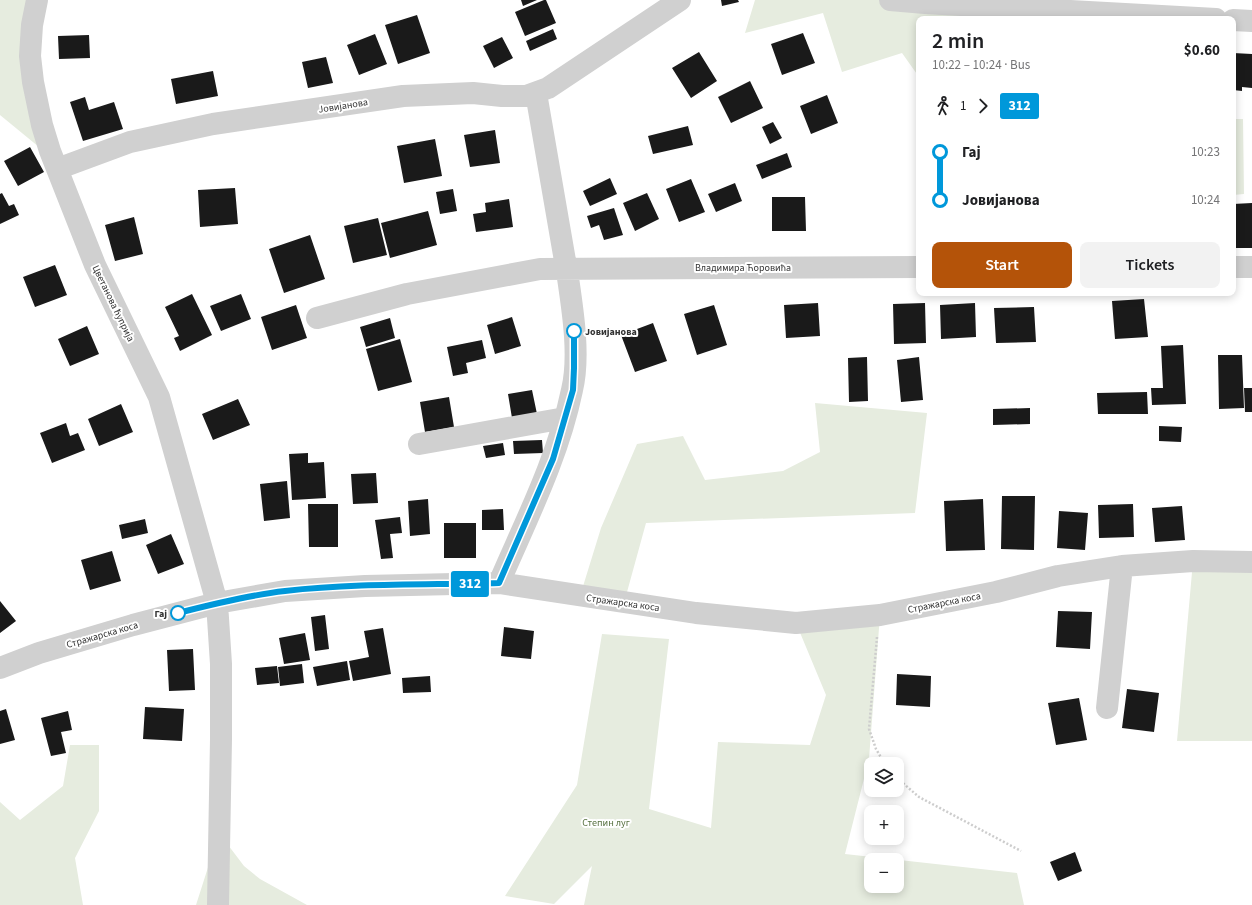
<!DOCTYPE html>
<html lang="en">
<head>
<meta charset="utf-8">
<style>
  :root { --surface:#fff; --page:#f2f2f2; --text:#202124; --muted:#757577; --accent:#b45309 }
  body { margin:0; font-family:"Source Sans 3",sans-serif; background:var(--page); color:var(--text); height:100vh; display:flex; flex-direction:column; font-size:15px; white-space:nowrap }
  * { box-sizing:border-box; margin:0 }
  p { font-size:13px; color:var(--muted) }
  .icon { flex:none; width:22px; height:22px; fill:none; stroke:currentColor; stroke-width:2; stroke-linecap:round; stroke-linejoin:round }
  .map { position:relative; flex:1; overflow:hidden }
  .drawer { position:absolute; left:916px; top:16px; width:320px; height:280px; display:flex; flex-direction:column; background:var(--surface); border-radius:8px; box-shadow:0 2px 10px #0003 }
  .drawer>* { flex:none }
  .badge { padding:0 8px; border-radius:3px; font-size:14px; line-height:26px }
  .buttons { position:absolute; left:864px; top:757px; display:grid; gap:8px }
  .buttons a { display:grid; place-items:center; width:40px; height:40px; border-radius:8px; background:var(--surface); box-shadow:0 2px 10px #0003; font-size:20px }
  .map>.badge { position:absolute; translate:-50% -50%; box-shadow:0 0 0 2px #fff }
  .legs { display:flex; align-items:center; gap:6px; height:44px; padding:0 16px; font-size:13px }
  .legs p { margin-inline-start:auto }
  .summary { display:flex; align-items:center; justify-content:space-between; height:68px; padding:0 16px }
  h1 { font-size:22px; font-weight:600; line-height:30px }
  .action { display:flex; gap:8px; margin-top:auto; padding:8px 16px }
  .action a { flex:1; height:46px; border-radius:8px; background:var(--accent); color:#fff; font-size:16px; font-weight:600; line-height:46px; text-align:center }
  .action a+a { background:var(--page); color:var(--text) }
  ul { padding:0 16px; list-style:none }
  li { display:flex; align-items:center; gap:14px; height:48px; font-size:15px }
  li i { display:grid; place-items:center; width:6px; height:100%; margin:0 5px; background:currentColor }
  li i::after { content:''; width:10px; height:10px; margin:-5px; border:3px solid; border-radius:50%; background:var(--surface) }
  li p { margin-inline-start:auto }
  li:first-child i { background:linear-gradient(#0000 50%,currentColor 0) }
  li:last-child i { background:linear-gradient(currentColor 50%,#0000 0) }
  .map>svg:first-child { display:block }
  .green { fill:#e6ecdf; fill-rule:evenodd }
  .building { fill:#1a1a1a }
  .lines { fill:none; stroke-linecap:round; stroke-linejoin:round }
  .path { stroke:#cdcdcd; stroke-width:2.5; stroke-dasharray:2 2; stroke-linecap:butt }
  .minor { stroke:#d0d0d0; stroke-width:22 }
  .line-1-casing { stroke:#fff; stroke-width:9 }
  .line-1 { stroke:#0098da; stroke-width:6 }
  .stop-1-dot { fill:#fff; stroke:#0098da; stroke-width:2 }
  .labels { text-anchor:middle; stroke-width:4; stroke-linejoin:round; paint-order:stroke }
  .street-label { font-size:10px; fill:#333; stroke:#fff }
  .stop-label { font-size:10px; font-weight:bold; fill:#333; stroke:#fff; text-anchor:start }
  .park-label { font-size:10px; fill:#56703f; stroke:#fff }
</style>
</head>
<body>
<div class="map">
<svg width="1252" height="905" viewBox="0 0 1252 905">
  <rect width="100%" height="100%" fill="#fff"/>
  <path class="green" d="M 0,0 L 37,0 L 39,147 L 0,115 Z
    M 755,0 L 939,0 L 1212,19 L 919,19 L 919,77 L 902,53 L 842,72 L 823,13 L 745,33 Z
    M 1233,119 L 1243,119 L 1244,194 L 1233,195 Z
    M 815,403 L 927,413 L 915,513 L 646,523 L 624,603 L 580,596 L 601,528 L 637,444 L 683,436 L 705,480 L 783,471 L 820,452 Z
    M 1193,561 L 1252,562 L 1252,741 L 1177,741 Z
    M 880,615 L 869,759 L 845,854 L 1017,873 L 1024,905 L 584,905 L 592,866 L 554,904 L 505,896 L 577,785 L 602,634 L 669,639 L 649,809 L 711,828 L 718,742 L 810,745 L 826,695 L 796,623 ZM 871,860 L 897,860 L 897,886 L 871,886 Z
    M 70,745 L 99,745 L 99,811 L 75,858 L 83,905 L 0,905 L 0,802 L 20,820 L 63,786 Z
    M 219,833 L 244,866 L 260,879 L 307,905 L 196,905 Z"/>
  <path class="building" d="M 521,0 L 537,0 L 523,6 Z
    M 544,0 L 546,0 L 556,23 L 525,36 L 515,12 Z
    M 721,0 L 738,0 L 739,2 L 722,6 Z
    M 417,15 L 430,53 L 398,64 L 385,25 Z
    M 553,29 L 557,39 L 530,51 L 526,41 Z
    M 803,33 L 815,63 L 782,75 L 771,44 Z
    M 375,34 L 387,64 L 359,75 L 347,45 Z
    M 89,35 L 90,58 L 59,59 L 58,36 Z
    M 502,37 L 513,58 L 494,68 L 483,46 Z
    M 699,52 L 717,81 L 691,98 L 672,68 Z
    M 1233,53 L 1252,54 L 1252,88 L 1242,87 L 1242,91 L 1233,90 Z
    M 326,57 L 333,83 L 308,88 L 302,62 Z
    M 213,71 L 218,96 L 176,104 L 171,79 Z
    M 750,81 L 763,108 L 731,123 L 718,97 Z
    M 827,95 L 838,123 L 811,134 L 800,106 Z
    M 85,97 L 89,110 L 114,102 L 123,129 L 83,141 L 70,102 Z
    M 773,122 L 782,138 L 770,144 L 762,127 Z
    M 688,126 L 693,145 L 653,154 L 648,136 Z
    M 495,130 L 500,163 L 470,167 L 464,135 Z
    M 435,139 L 442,176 L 404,183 L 397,146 Z
    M 30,147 L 44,172 L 18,186 L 4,161 Z
    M 787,153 L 792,167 L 762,179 L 756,165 Z
    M 610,178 L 617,194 L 590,206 L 583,191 Z
    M 691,179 L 705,212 L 679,222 L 666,189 Z
    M 735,183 L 742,201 L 716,212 L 708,194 Z
    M 235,188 L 238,224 L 200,227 L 198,190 Z
    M 453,189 L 457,211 L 440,214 L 436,192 Z
    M 2,193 L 9,206 L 14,204 L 19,215 L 0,224 L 0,194 Z
    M 647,193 L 659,219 L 635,231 L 623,203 Z
    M 772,197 L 805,197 L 806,231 L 772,231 Z
    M 509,199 L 513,227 L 476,232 L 473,214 L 486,212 L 485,203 Z
    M 1252,203 L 1252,248 L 1233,248 L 1233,204 Z
    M 614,208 L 623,235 L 604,240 L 599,225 L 591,228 L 587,216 Z
    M 428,211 L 437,245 L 390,258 L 381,223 Z
    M 134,217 L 143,254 L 115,261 L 105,225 Z
    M 378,218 L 387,255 L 353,263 L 344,226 Z
    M 310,235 L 325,279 L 284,293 L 269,249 Z
    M 55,265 L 67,295 L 35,307 L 23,277 Z
    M 192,294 L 212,335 L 180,351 L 174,338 L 179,336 L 165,307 Z
    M 241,294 L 251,319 L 221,331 L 210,306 Z
    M 1144,299 L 1148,337 L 1115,339 L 1112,301 Z
    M 818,303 L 820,336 L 786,338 L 784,305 Z
    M 925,303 L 926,343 L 894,344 L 893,304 Z
    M 975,303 L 976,337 L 941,339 L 940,305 Z
    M 296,305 L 307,338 L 272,350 L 261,317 Z
    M 714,305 L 727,345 L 697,355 L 684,314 Z
    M 1034,307 L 1036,342 L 996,343 L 994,308 Z
    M 512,317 L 521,346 L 495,354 L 487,325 Z
    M 390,318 L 395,338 L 366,347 L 360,327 Z
    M 653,323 L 667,361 L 635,372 L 621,335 Z
    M 87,326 L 99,354 L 70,366 L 58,339 Z
    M 400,339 L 412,382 L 378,391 L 366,349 Z
    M 482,340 L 486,358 L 466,363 L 468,373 L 453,376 L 447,347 Z
    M 1183,345 L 1186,404 L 1152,405 L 1151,388 L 1163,388 L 1161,346 Z
    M 1218,355 L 1242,355 L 1244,408 L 1219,409 Z
    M 867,357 L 868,401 L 849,402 L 848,358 Z
    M 919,357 L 923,400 L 901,402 L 897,360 Z
    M 1244,388 L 1252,388 L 1252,412 L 1245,412 Z
    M 532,390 L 537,414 L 512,418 L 508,394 Z
    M 1147,392 L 1148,414 L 1098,414 L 1097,393 Z
    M 449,397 L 454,427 L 425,432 L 420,402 Z
    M 238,399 L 250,425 L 213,440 L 202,414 Z
    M 121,404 L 133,432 L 99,446 L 88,419 Z
    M 1030,408 L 1030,424 L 993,425 L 993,409 Z
    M 66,423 L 70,436 L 78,433 L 85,450 L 52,463 L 40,433 Z
    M 1159,426 L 1182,427 L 1181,442 L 1159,441 Z
    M 542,440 L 543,453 L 514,454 L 513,441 Z
    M 503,443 L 505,455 L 486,458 L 483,446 Z
    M 308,453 L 308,463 L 324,462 L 326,498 L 292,500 L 289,454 Z
    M 376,473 L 378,503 L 353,504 L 351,474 Z
    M 287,481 L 290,518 L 264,521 L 260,484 Z
    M 1002,496 L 1035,496 L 1034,550 L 1001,549 Z
    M 428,499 L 430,534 L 410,536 L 408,501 Z
    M 983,499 L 985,550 L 946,551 L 944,501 Z
    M 308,504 L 338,504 L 338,547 L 309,547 Z
    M 1133,504 L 1134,537 L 1099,538 L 1098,505 Z
    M 1182,506 L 1185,540 L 1155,542 L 1152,508 Z
    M 503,509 L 504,530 L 482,530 L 482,510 Z
    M 1059,511 L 1088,513 L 1085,550 L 1057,548 Z
    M 400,517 L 402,533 L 390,534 L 393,558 L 381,559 L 375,520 Z
    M 145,519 L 148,533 L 122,539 L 119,525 Z
    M 444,523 L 476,523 L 476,558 L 444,558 Z
    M 171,534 L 184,564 L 158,574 L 146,545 Z
    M 112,551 L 121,581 L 90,590 L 81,560 Z
    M 0,601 L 16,621 L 0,633 Z
    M 1058,611 L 1092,612 L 1090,649 L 1056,647 Z
    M 325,615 L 329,649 L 315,651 L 311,617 Z
    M 504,627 L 534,631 L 531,659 L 501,656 Z
    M 383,628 L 391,674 L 353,681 L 349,661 L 369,657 L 364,631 Z
    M 305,633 L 310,660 L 284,664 L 279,638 Z
    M 193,649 L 195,690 L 169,691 L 167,650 Z
    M 347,661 L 350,680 L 317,686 L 313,667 Z
    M 302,664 L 304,683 L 280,686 L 278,667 Z
    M 277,666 L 279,683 L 257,685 L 255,668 Z
    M 897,674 L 931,676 L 930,707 L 896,705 Z
    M 430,676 L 431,692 L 403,693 L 402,678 Z
    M 1127,689 L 1159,693 L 1154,732 L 1122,728 Z
    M 1079,698 L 1087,740 L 1056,745 L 1048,703 Z
    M 145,707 L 184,709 L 182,741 L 143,739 Z
    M 6,709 L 15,740 L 0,744 L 0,711 Z
    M 68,711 L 72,730 L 61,732 L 66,753 L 51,756 L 41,718 Z
    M 1075,852 L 1082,871 L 1058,881 L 1050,862 Z"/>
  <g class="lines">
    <path class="path" d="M 877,637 L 869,729 L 876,749 L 885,764
      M 897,778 L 919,797 L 1021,851"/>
    <path class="minor" d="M 37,0 L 32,25 L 30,56 L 33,82 L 42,125 L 50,151 L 95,265 L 159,397 L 217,603 L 221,664 L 221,739 L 218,905
      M 890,0 L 925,3 L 1216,19
      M 1233,20 L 1252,21
      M 57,169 L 130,142 L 213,124 L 403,96 L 473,93 L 502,96 L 526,96 L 548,88 L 680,0
      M 1233,267 L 1252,267
      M 317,318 L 407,294 L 540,269 L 919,267
      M 419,444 L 565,418
      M 499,583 C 526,520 558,458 572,390 C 580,357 573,312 568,278 L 536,93
      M 0,668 L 39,653 L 133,625 L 217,603 L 285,591 L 365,586 L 499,583 L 696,613 L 796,623 L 880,615 L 996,592 L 1058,576 L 1122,566 L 1193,561 L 1252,562
      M 1107,708 L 1122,566"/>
  </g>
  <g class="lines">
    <g class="line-1-casing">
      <path id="line-1" d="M 178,613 C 213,604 249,595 285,591 C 356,583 428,585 499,583 L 553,459 L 573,390 L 574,368 L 574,331"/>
    </g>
    <use href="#line-1" class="line-1"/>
  </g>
  <g class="stop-1-dot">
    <circle cx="574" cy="331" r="7"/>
    <circle cx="178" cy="613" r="7"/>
  </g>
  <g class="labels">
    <g class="street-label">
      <text transform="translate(343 105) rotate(-9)" y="4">Јовијанова</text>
      <text x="743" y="271">Владимира Ћоровића</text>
      <text transform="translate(114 303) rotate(64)" y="4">Цветанова ћуприја</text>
      <text transform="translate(623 602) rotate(8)" y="4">Стражарска коса</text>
      <text transform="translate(944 602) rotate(-11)" y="4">Стражарска коса</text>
      <text transform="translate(102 634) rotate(-16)" y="4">Стражарска коса</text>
    </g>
    <g class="stop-label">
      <text x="585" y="335">Јовијанова</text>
      <text x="167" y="617" text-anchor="end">Гај</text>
    </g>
    <g class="park-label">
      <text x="606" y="826">Степин луг</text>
    </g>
  </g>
</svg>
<div class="buttons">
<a><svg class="icon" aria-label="layers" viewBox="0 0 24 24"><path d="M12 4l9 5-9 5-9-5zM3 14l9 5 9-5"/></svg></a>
<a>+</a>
<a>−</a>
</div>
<b class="badge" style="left:470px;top:584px;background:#0098da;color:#fff">312</b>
<section class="drawer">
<div class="summary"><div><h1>2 min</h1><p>10:22 – 10:24 · Bus</p></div><b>$0.60</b></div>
<div class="legs"><svg class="icon" aria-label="walk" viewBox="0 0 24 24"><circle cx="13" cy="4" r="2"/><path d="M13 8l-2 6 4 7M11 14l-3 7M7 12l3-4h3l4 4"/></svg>1<svg class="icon" aria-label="forward" viewBox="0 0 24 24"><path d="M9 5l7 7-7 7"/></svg><b class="badge" style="background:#0098da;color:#fff">312</b></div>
<ul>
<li><i style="color:#0098da"></i><b>Гај</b><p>10:23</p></li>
<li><i style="color:#0098da"></i><b>Јовијанова</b><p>10:24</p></li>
</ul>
<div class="action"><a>Start</a><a>Tickets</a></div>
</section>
</div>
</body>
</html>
